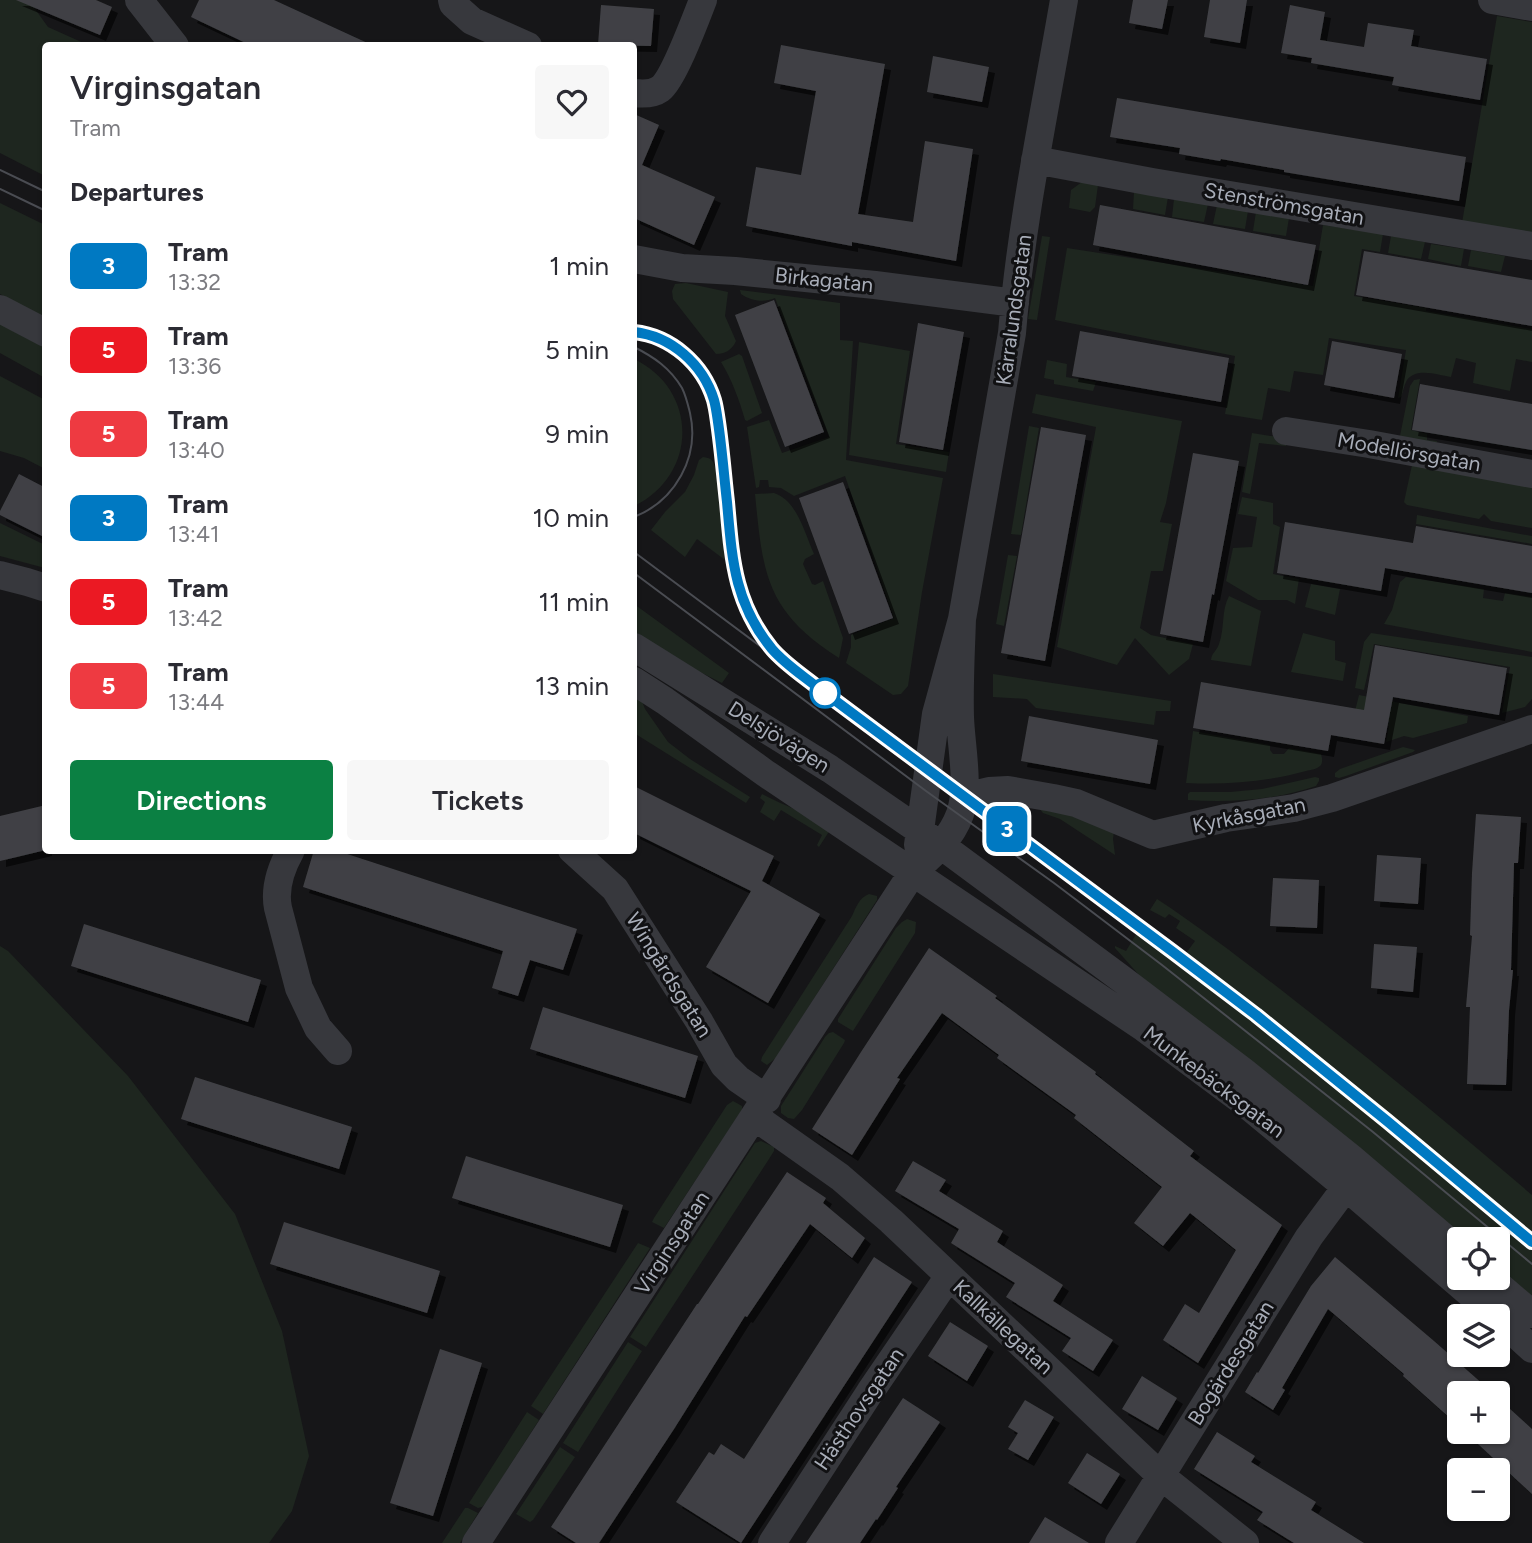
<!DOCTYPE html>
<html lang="en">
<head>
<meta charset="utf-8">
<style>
  :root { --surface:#fff; --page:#f7f7f7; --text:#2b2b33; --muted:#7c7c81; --accent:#0b8043 }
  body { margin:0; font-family:Figtree,sans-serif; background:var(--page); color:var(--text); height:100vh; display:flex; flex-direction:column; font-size:26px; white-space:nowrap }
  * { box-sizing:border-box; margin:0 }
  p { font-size:23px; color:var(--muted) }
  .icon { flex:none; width:38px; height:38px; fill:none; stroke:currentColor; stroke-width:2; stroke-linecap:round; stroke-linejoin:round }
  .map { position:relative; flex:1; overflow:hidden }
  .side { position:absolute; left:42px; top:42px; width:595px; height:812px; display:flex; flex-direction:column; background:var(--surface); border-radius:7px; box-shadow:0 2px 5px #0004 }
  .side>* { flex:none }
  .badge { padding:0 14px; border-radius:10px; font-size:24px; line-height:46px }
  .tools { position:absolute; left:1447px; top:1227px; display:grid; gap:14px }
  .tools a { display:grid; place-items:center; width:63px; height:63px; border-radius:7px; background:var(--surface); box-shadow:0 2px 5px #0004; font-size:35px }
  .map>.badge { position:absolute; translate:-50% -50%; box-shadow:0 0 0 4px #fff }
  h2 { padding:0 28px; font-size:26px; line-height:63px }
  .round { display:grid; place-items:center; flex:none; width:74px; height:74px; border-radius:7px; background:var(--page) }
  .summary { display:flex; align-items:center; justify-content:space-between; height:119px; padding:0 28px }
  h1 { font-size:33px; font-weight:600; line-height:52px }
  .action { display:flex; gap:14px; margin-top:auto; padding:14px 28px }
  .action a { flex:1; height:80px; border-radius:7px; background:var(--accent); color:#fff; font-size:28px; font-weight:600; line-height:80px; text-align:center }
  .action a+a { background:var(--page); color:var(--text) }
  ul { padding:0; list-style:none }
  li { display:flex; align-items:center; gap:21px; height:84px; padding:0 28px }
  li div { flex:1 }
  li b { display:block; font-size:26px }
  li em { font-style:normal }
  li .badge { min-width:77px; font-weight:700; text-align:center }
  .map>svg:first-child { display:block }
  .green { fill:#1e261f }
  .building { fill:#404145; filter:url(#shadow) }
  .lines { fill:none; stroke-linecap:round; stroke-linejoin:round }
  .minor { stroke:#37383d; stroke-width:28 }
  .tram { stroke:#4a4c52; stroke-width:2 }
  .line-casing { stroke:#fff; stroke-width:16 }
  .line { stroke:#0079c2; stroke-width:10 }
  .stop-dot { fill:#fff; stroke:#0079c2; stroke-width:3.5 }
  .labels { text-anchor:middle; stroke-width:6; stroke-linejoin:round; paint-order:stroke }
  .street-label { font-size:21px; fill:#a8adb8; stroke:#111113 }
</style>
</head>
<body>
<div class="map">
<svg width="1532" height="1543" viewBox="0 0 1532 1543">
  <defs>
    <filter id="shadow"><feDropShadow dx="6" dy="6" stdDeviation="0" flood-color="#0009"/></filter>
  </defs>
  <rect width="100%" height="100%" fill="#161618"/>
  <path class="green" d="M 0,0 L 26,0 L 30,2 L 48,27 L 88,45 L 46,46 L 45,176 L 0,153 Z
    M 1497,16 L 1532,22 L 1532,235 L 1462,223 Z
    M 1082,182 L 1098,185 L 1095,207 L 1090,212 L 1069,208 L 1071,190 Z
    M 1134,192 L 1168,197 L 1165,215 L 1133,209 Z
    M 1174,199 L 1208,204 L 1204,222 L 1172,217 Z
    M 0,203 L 45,225 L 45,319 L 0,294 Z
    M 1217,205 L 1248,211 L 1245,229 L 1213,224 Z
    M 1256,212 L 1289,218 L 1286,236 L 1253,231 Z
    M 1323,225 L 1383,234 L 1380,252 L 1362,249 L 1354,296 L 1426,308 L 1426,311 L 1532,329 L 1532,362 L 1516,359 L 1510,391 L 1473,383 L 1476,363 L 1456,358 L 1451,377 C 1438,375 1417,367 1407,380 C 1404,385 1403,392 1401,397 L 1398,398 L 1406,350 L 1329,338 L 1323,375 L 1294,371 L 1290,392 L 1268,388 L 1262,420 L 1225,414 L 1235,356 L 1055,320 L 1067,248 L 1313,286 Z
    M 1042,236 L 1050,237 L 1037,320 L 1028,319 Z
    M 1391,236 L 1425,242 L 1421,259 L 1388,253 Z
    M 1431,244 L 1464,249 L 1461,266 L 1428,259 Z
    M 1471,250 L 1505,256 L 1501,272 L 1468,266 Z
    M 686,283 L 728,292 L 725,316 L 736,341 C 732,350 725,354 716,354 L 673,299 L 672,291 L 675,284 Z
    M 740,290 L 840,303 L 840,340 L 853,341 L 846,460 L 943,478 L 922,592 L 908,686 L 901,694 L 893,695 L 846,663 L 851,647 L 851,635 L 894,618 L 845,476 L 794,496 L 781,488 L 769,487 L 768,480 L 760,480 L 759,487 L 756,488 L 747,427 L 769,420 L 782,453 L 829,437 L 775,298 C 764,303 751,301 741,294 Z
    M 0,324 L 45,348 L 45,378 L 0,353 Z
    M 859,342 L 910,351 L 896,444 L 949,452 L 946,472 L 849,455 Z
    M 739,354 L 742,356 L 762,413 L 747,421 L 745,420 C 739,399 732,380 721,362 Z
    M 634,359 C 699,390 698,475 634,506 Z
    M 1047,360 L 1067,364 L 1066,377 L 1096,382 L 1093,391 L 1054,384 L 1054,380 L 1044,378 Z
    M 0,376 L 45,400 L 45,469 L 24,458 L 0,451 Z
    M 1420,379 L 1411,430 L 1427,434 L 1427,440 L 1437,441 L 1436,447 L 1399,441 L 1410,386 L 1414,380 Z
    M 1036,394 L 1182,421 L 1166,503 L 1160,522 L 1172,524 L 1163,571 L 1151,571 L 1140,628 L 1151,635 L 1193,644 L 1189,659 L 1169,675 L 1135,638 L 1117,665 L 1057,647 L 1096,427 L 1032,413 Z
    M 1029,426 L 1039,428 L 1021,535 L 1011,534 Z
    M 1252,433 L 1284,438 L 1287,441 L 1286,446 L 1259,443 L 1250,494 L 1242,492 Z
    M 703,457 C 711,458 713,460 715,467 L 725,560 L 697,539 L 685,557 L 651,530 L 665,512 L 685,492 L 694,475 L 699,460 Z
    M 1412,465 L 1532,486 L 1532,528 L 1491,521 L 1484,514 L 1479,519 L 1407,505 L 1404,502 Z
    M 774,493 C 797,500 805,534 814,554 L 805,559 L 803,564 L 812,584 L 815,585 L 823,581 L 843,638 L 839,658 C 766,611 763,575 755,494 Z
    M 1242,497 L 1273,503 L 1273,524 L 1280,527 L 1273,574 L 1299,579 L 1295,604 L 1287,600 L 1258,600 L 1226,581 L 1233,548 L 1252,547 L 1257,517 L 1238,514 Z
    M 1417,515 L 1532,536 L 1532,544 L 1416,524 Z
    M 0,523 L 45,545 L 45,568 L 0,556 Z
    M 1008,555 L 1017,556 L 1004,626 L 996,624 Z
    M 1406,577 L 1484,589 L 1483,598 L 1503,601 L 1505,593 L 1532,597 L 1532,652 L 1384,624 L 1392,610 L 1400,582 Z
    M 1311,584 L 1340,589 L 1335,615 L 1305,607 Z
    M 1229,596 L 1261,611 L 1251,666 L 1211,660 C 1212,652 1217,651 1219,644 C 1225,628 1221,611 1229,596 Z
    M 634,604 L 729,673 L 722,683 L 702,673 L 673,663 L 634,640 Z
    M 1303,633 L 1335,641 L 1335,660 L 1346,663 L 1343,681 L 1291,672 Z
    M 1371,633 L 1532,657 L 1532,699 L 1525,707 L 1502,713 L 1510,667 L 1374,644 L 1364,690 L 1355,688 L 1364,642 Z
    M 993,674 L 1171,701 L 1170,711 L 1156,711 L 1154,725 L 1036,708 L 1027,699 L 993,697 Z
    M 634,691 L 640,696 L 645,709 L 668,742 L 690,759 L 750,797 L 746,803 L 634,733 Z
    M 1359,695 L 1468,716 L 1467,723 L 1413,738 L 1404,736 L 1386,742 L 1389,726 L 1359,723 L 1350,731 Z
    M 1193,731 L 1270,745 L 1270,750 L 1273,754 L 1284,754 L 1289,748 L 1321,754 C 1322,758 1323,761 1321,765 C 1318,769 1310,770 1306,771 C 1266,782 1226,785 1186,783 Z
    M 1403,747 L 1415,750 L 1413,752 L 1346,776 L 1339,778 L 1335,777 L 1335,773 L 1340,769 Z
    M 1315,777 L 1319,778 L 1319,781 L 1316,786 C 1276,800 1229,803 1188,800 L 1188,794 L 1190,792 L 1230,792 L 1262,789 Z
    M 762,794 C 786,807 809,813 832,827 L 819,847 L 817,845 L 822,835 L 781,810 L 774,821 L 760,812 L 765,802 L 760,798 Z
    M 1042,805 L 1114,831 L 1113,839 L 1115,855 L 1060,819 L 1043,813 L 1039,808 Z
    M 869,894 L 877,896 L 877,900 L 776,1058 L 767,1065 L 761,1061 L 762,1057 L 852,916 C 856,907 859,898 869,894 Z
    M 1157,899 C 1204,930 1249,965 1294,1000 C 1375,1063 1454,1128 1532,1195 L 1532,1301 L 1498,1271 L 1498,1239 L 1460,1239 L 1140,976 L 1115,948 L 1115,946 L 1126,951 L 1138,931 L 1181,960 L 1195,941 L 1176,928 L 1180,921 L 1169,914 L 1165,918 L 1150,910 Z
    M 907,919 L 916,922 L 915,933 L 853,1031 L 838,1022 L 838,1019 L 896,928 L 902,922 Z
    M 0,946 L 8,951 L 128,1076 L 235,1214 L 282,1331 L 309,1456 L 292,1511 L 269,1543 L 0,1543 Z
    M 833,1032 L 845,1040 L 844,1043 L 802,1110 L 794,1119 L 788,1118 L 781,1113 L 781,1106 L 825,1037 L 829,1033 Z
    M 733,1101 L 742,1106 L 742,1110 L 664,1228 L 652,1222 L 654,1218 L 727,1105 Z
    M 761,1141 L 774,1147 L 774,1151 L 769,1159 L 646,1347 L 630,1337 L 755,1143 Z
    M 638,1243 L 650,1248 L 543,1414 L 531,1406 Z
    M 628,1342 L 642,1351 L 578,1452 L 563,1443 Z
    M 527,1412 L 539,1420 L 486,1503 L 482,1507 L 478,1508 L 469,1503 Z
    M 560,1447 L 575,1457 L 533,1520 L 530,1522 L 516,1514 Z
    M 465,1508 L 468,1508 L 478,1513 L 460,1543 L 442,1543 Z"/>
  <path class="building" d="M 16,0 L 96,0 L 112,7 L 100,35 Z
    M 199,0 L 274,0 L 374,46 L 252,46 L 191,17 Z
    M 1133,0 L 1168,0 L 1162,29 L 1129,23 Z
    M 1210,0 L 1247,0 L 1240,43 L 1204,37 Z
    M 601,5 L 654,9 L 651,46 L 598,45 Z
    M 1290,5 L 1325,12 L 1320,40 L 1364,47 L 1368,23 L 1414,30 L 1411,46 L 1487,59 L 1480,100 L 1392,85 L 1394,77 L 1311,63 L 1312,58 L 1281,53 Z
    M 781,45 L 885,64 L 858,214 L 913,222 L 925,141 L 973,149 L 956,261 L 852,242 L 852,246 L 746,226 L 756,167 L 801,175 L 816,91 L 774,83 Z
    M 933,56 L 989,67 L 982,102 L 927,92 Z
    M 1117,98 L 1466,157 L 1459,201 L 1284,172 L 1284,170 L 1221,159 L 1220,161 L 1179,154 L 1180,148 L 1110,137 Z
    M 634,114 L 659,125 L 642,165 L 715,197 L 694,245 L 634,218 Z
    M 1100,205 L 1316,245 L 1308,285 L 1093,245 Z
    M 1364,251 L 1532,280 L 1532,326 L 1356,295 Z
    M 774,300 L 824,432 L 785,447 L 735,315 Z
    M 918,323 L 964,332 L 943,450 L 899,442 Z
    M 1080,331 L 1229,358 L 1221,402 L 1072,376 Z
    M 1332,341 L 1402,354 L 1394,398 L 1324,385 Z
    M 1420,384 L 1532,404 L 1532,450 L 1412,430 Z
    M 1041,427 L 1086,435 L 1045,661 L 1001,653 Z
    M 1193,453 L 1239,461 L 1214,595 L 1212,594 L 1203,642 L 1160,634 Z
    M 19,474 L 46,488 L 46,538 L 0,515 L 0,511 Z
    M 843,482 L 893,618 L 849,634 L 799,498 Z
    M 1285,522 L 1413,543 L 1416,526 L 1532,546 L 1532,593 L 1385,568 L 1381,591 L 1277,573 Z
    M 1375,645 L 1507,668 L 1499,715 L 1393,697 L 1384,744 L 1331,735 L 1328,751 L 1193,728 L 1201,682 L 1364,710 Z
    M 1029,716 L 1158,740 L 1150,784 L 1021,761 Z
    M 634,786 L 774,856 L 762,881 L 820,914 L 768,1003 L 706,967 L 751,891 L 634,833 Z
    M 46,805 L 46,850 L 0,861 L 0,816 Z
    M 1476,814 L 1521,817 L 1518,863 L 1514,863 L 1511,970 L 1513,970 L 1509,1010 L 1506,1085 L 1467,1084 L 1470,1007 L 1466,1007 L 1472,936 L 1470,935 L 1472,873 Z
    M 314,850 L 335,850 L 577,929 L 563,970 L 530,960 L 518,996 L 492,988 L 503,951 L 303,887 Z
    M 1377,855 L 1421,858 L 1418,904 L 1374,901 Z
    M 1273,878 L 1319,880 L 1317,928 L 1270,926 Z
    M 84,924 L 261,980 L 248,1022 L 71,966 Z
    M 1374,944 L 1417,947 L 1413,992 L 1371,988 Z
    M 929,948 L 997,996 L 995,998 L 1096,1072 L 1095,1074 L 1194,1151 L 1190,1156 L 1282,1225 L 1198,1363 L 1163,1340 L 1185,1304 L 1199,1313 L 1236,1250 L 1190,1213 L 1163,1246 L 1134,1223 L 1162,1187 L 1074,1118 L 1076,1115 L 997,1058 L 999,1055 L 942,1013 L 897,1078 L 900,1079 L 852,1155 L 812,1129 L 861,1052 Z
    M 543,1007 L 698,1056 L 685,1098 L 530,1049 Z
    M 195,1077 L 352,1127 L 339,1169 L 181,1119 Z
    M 466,1156 L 623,1205 L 610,1247 L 452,1198 Z
    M 913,1161 L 946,1180 L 939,1191 L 1003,1231 L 997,1242 L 1063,1285 L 1053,1301 L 1113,1340 L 1093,1371 L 1062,1351 L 1071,1338 L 1006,1297 L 1015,1283 L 951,1243 L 959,1229 L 895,1191 Z
    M 787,1172 L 826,1198 L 823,1203 L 865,1238 L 852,1258 L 810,1224 L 747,1317 L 745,1316 L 674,1429 L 599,1543 L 576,1543 L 551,1527 L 697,1304 L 698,1304 Z
    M 284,1222 L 440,1271 L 427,1313 L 270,1264 Z
    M 874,1257 L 912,1282 L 741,1543 L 676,1502 L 709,1452 L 714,1455 L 721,1444 L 744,1459 Z
    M 1335,1257 L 1434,1341 L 1493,1393 L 1460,1393 L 1460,1427 L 1403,1376 L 1404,1374 L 1328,1309 L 1282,1388 L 1285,1390 L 1273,1410 L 1245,1392 L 1257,1372 L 1258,1373 L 1311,1286 Z
    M 950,1322 L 988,1346 L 967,1381 L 928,1356 Z
    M 440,1349 L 482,1363 L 433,1516 L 390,1503 Z
    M 1142,1376 L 1177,1398 L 1158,1430 L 1122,1409 Z
    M 903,1398 L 940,1422 L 896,1487 L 898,1488 L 877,1520 L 876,1519 L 860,1543 L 806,1543 Z
    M 1498,1398 L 1532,1429 L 1532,1494 L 1465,1432 L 1498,1432 Z
    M 1025,1400 L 1054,1417 L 1028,1460 L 1008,1449 L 1018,1433 L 1008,1427 Z
    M 1217,1432 L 1255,1456 L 1251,1462 L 1316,1502 L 1311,1510 L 1364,1543 L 1294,1543 L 1257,1520 L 1263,1512 L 1194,1469 Z
    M 1087,1453 L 1120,1474 L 1101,1504 L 1068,1483 Z
    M 1045,1517 L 1089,1543 L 1029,1543 Z"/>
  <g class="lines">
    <path class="minor" d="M 139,0 L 175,46
      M 452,0 L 453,4 L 472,21 L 528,46
      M 1492,0 L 1532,7
      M 634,93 C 642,94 653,94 660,89 C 673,80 696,18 703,0
      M 1035,160 L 1152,182 L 1532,246
      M 634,259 L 682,268 L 735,271 L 875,285 L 1015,303
      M 0,309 L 46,333
      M 1286,431 L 1369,444 L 1532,474
      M 0,575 L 27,582 L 46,588
      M 634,647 L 830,769 L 942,846 L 1123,980 L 1244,1072 L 1351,1158 L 1460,1251
      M 634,681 L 665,701 L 765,773 L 1144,1028 L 1241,1100 L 1346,1187 L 1496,1316
      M 964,797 L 989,791 L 1008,790 L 1053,798 L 1076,803 L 1153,835 L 1226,818 L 1294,808 L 1332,798 L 1532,729
      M 918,845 L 936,714 L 962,619 L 1012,333 C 1021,221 1045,111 1064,0
      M 291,850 C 281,868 274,888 278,908 L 299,988 L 318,1028 L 338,1051
      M 572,850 L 615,889 L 699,1021 L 724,1065 L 738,1079 L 767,1099
      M 755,1117 L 840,1177 L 891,1221 L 1161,1476 L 1245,1543
      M 1490,1278 L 1532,1314
      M 1498,1318 L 1532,1349
      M 476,1543 L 913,872 C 932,855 951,839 960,814 C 970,785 961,747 960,717 C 959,684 961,651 962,619
      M 772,1543 L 870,1392 L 949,1276
      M 1119,1543 L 1309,1237 L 1346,1187"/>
    <path class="tram" d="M 0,170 L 46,192
      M 0,189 L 46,211
      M 634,332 C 671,337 703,364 714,400 C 721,422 721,446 723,469 C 725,493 728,518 731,543 C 733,558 734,575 739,590 C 754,635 781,659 817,687 L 1173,952 L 1256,1015 L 1387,1121 L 1532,1242
      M 634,347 C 654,357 670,368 682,388 C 686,396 688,405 690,413 C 700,457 675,501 634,517
      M 634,552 L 768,652
      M 634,573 L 926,791 L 1054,883 L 1162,965 L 1373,1132 L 1532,1264"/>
  </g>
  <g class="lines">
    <g class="line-casing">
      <path id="line" d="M 634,332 C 671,336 703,364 714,400 C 716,407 717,415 718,422 C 722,449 724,476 727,502 C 732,558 734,603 772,649 C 785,664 802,675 817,687 L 1173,952 L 1256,1015 L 1387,1121 L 1532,1242"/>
    </g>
    <use href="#line" class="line"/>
  </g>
  <circle class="stop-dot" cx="825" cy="693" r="14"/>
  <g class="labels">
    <g class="street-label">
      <text transform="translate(1284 204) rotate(10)" y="7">Stenströmsgatan</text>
      <text transform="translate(824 280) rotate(6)" y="7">Birkagatan</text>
      <text transform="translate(1014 310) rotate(-82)" y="7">Kärralundsgatan</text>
      <text transform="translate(1409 452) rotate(10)" y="7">Modellörsgatan</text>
      <text transform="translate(779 737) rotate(32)" y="7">Delsjövägen</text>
      <text transform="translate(1249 815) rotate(-11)" y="7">Kyrkåsgatan</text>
      <text transform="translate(669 975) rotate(58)" y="7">Wingårdsgatan</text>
      <text transform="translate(1214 1082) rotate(37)" y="7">Munkebäcksgatan</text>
      <text transform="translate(672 1243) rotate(-57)" y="7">Virginsgatan</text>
      <text transform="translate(1003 1327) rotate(43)" y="7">Kallkällegatan</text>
      <text transform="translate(1231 1363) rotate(-58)" y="7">Bogärdesgatan</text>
      <text transform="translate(859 1409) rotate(-56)" y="7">Hästhovsgatan</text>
    </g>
  </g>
</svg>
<div class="tools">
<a><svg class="icon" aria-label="locate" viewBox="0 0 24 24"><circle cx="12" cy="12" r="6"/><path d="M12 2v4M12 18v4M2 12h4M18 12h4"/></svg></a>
<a><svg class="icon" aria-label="layers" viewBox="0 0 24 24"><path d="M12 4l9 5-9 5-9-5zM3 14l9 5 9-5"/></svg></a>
<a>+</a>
<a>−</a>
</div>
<b class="badge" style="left:1007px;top:829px;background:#0079c2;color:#fff">3</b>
<section class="side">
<div class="summary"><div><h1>Virginsgatan</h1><p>Tram</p></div><a class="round"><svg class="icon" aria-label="heart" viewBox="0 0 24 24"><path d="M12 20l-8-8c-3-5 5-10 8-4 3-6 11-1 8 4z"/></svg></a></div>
<h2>Departures</h2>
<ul>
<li><span class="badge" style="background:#0079c2;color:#fff">3</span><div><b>Tram</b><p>13:32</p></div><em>1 min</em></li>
<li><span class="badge" style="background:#eb1923;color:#fff">5</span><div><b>Tram</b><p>13:36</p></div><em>5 min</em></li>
<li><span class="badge" style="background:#ee3a41;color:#fff">5</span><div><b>Tram</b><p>13:40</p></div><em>9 min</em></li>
<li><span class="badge" style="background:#0079c2;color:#fff">3</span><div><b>Tram</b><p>13:41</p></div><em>10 min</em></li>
<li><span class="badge" style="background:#eb1923;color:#fff">5</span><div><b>Tram</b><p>13:42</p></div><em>11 min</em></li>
<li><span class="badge" style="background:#ee3a41;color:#fff">5</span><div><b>Tram</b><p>13:44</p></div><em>13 min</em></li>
</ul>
<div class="action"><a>Directions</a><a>Tickets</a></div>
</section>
</div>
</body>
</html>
